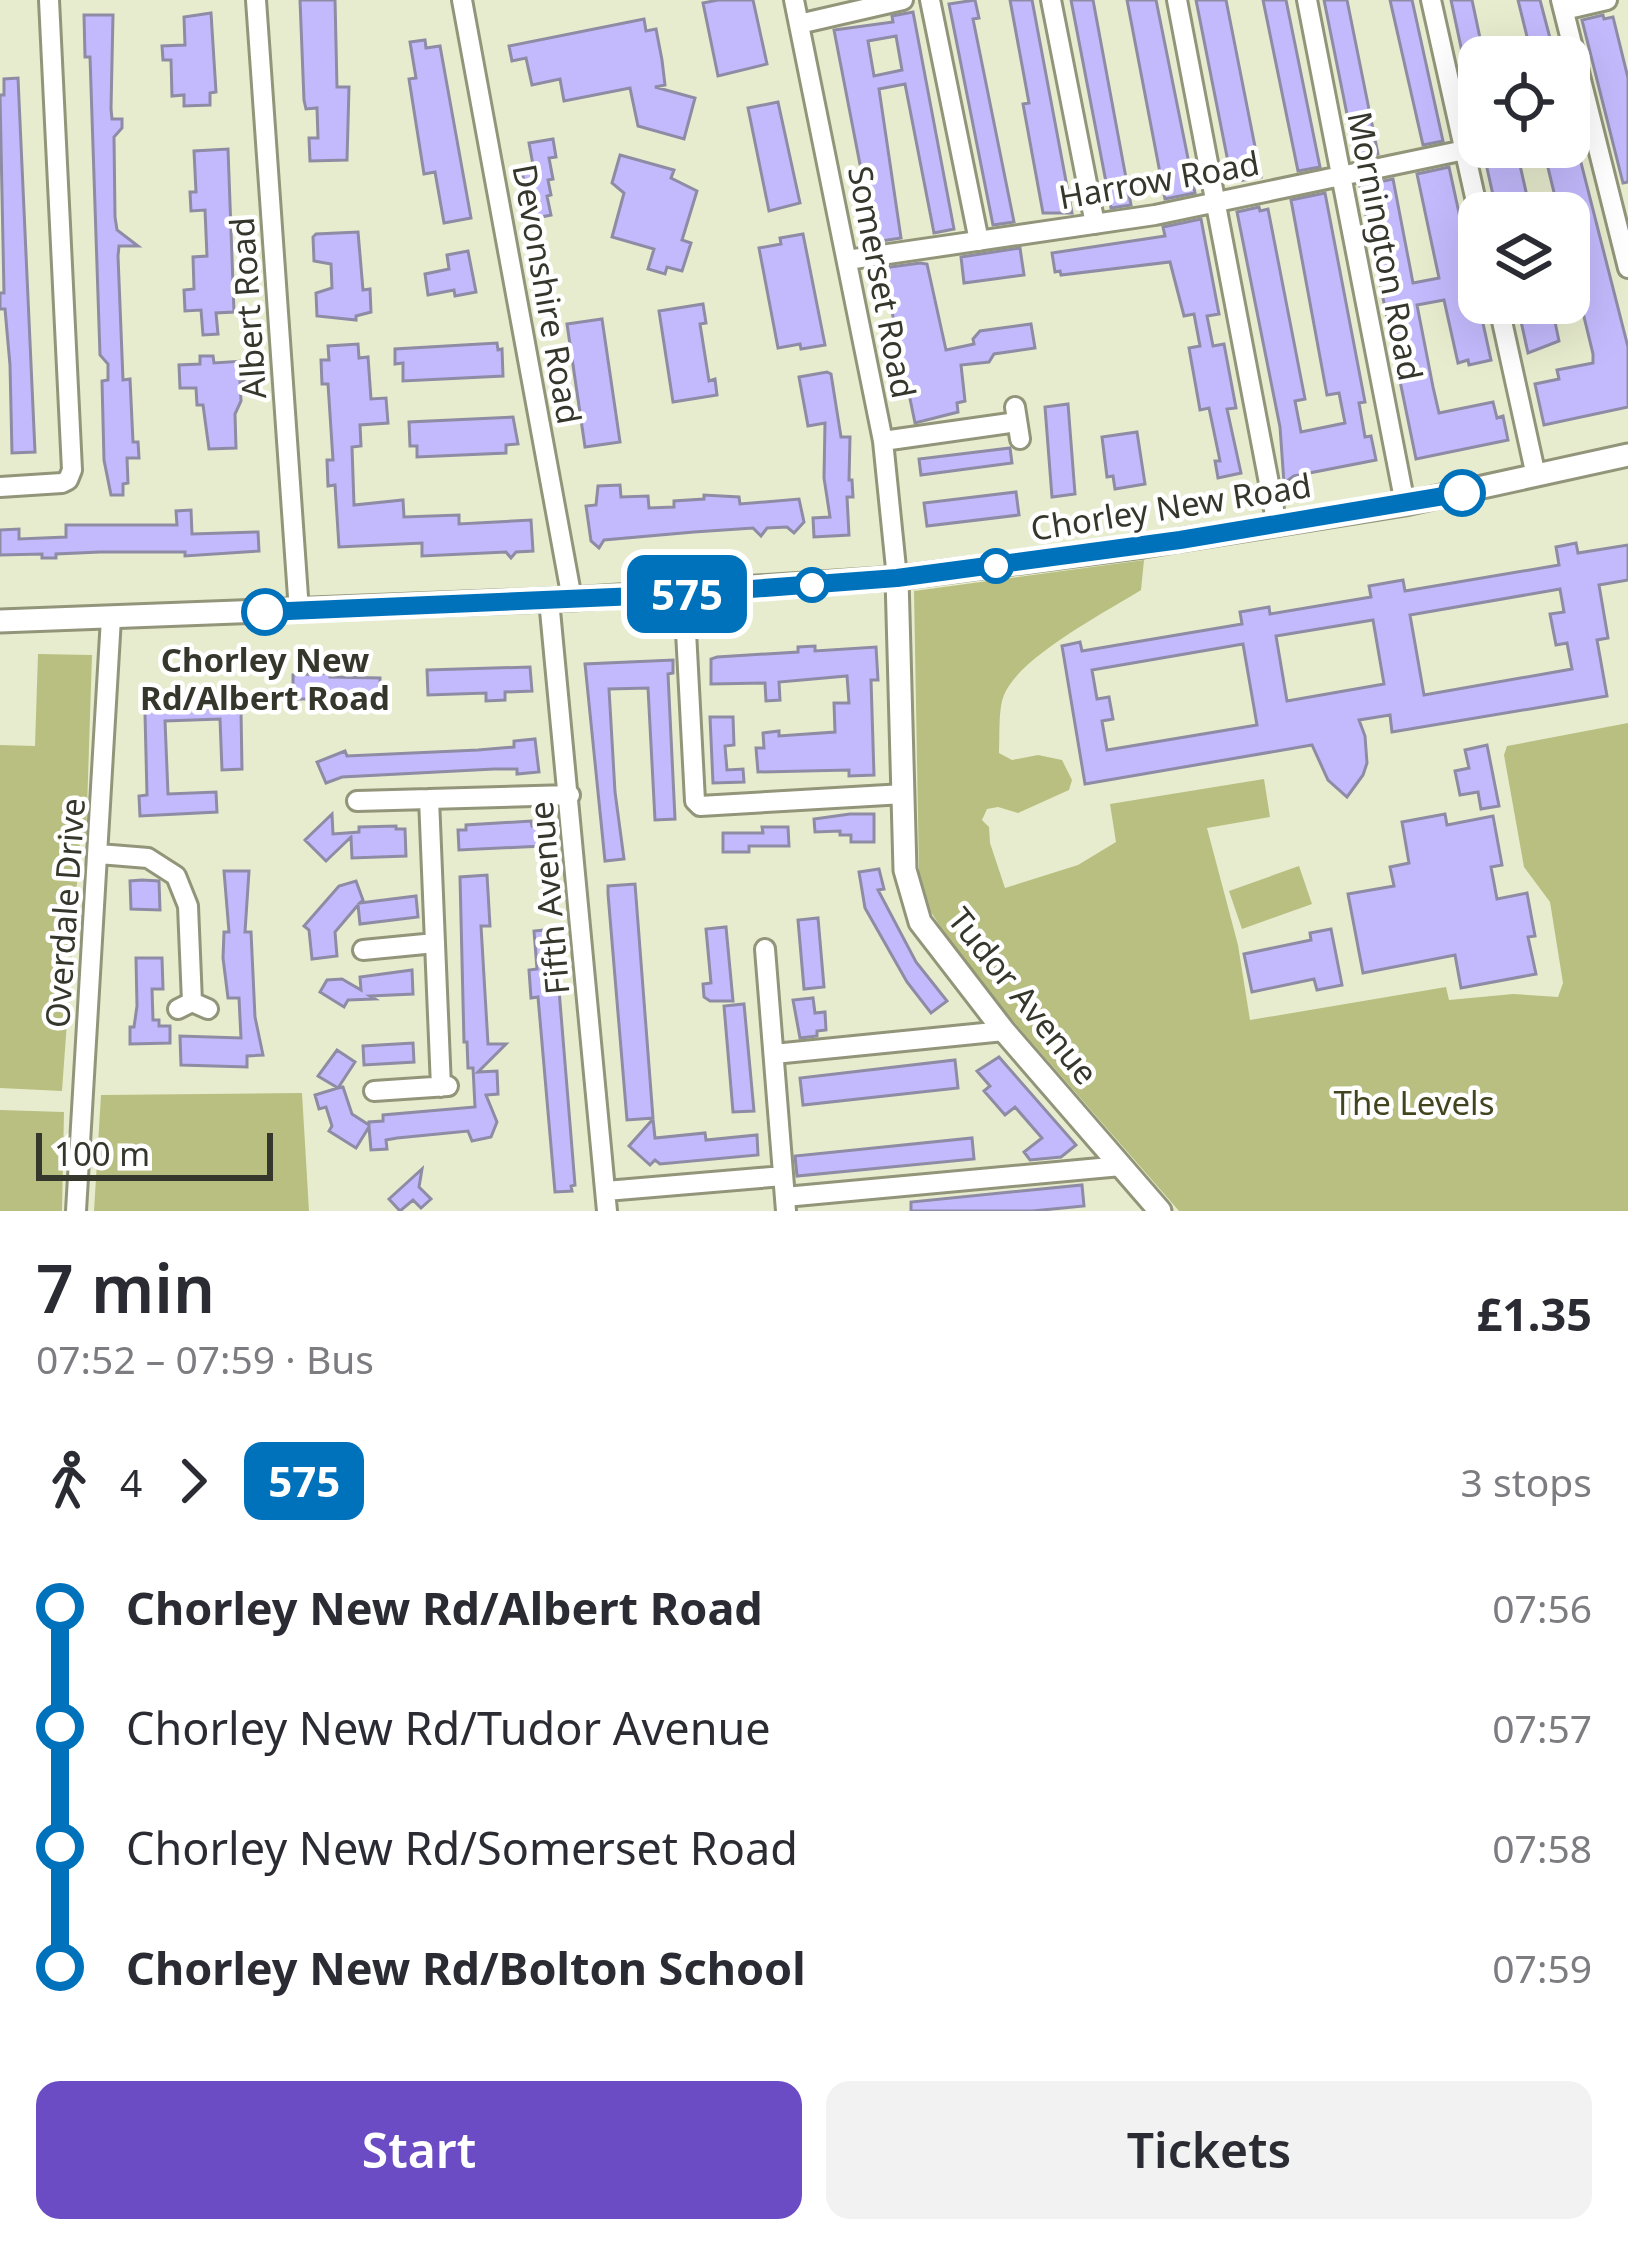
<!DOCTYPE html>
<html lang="en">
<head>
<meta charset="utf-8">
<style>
  :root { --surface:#fff; --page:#f2f2f3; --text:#2b2b33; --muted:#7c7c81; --accent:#6b4cc5 }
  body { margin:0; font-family:"Noto Sans",sans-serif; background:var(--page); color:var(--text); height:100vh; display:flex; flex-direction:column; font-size:45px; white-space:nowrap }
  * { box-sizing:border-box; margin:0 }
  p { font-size:39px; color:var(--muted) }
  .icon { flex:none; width:66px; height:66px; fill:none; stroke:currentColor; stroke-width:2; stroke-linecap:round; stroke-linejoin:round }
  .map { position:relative; height:1211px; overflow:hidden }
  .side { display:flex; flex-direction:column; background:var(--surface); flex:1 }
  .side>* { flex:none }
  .badge { padding:0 24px; border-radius:18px; font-size:42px; line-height:78px }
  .fabs { position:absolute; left:1458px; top:36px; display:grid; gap:24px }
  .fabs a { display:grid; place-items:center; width:132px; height:132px; border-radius:24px; background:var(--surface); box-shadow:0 12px 48px #0002; font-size:60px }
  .scale { position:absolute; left:36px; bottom:30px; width:237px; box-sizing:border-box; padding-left:12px; border:6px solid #36372c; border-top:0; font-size:33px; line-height:42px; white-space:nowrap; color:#36372c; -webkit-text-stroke:9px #fff; paint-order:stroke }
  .map>.badge { position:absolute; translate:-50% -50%; box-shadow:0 0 0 6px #fff }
  .legs { display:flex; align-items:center; gap:18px; height:132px; padding:0 36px; font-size:39px }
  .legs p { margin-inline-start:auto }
  .head { display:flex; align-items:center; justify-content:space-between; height:204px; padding:0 36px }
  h1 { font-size:66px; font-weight:600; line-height:90px }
  .primary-button { display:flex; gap:24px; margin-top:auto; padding:24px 36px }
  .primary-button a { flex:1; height:138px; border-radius:24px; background:var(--accent); color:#fff; font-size:48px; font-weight:600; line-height:138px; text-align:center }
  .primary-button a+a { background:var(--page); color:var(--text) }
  ul { padding:0 36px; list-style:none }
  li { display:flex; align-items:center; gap:42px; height:120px; font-size:45px }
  li i { display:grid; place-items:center; width:18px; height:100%; margin:0 15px; background:currentColor }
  li i::after { content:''; width:30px; height:30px; margin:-15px; border:9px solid; border-radius:50%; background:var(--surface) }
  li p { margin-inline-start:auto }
  li:first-child i { background:linear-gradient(#0000 50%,currentColor 0) }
  li:last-child i { background:linear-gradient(currentColor 50%,#0000 0) }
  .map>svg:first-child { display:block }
  .green { fill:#b9bf81 }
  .building { fill:#c3bafd; stroke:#8e8ba5; stroke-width:3; fill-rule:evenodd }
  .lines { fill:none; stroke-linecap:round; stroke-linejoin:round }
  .minor-casing { stroke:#929579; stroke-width:24 }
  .major-casing { stroke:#929579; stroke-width:27 }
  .minor { stroke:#fff; stroke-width:18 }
  .major { stroke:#fff; stroke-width:21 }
  .line-1-casing { stroke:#fff; stroke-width:27 }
  .line-1 { stroke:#0072bc; stroke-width:18 }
  .stop-1-dot { fill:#fff; stroke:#0072bc; stroke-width:6 }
  .labels { text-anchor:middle; stroke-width:9; stroke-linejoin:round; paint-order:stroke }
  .street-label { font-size:33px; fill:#36372c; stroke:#fff }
  .stop-label { font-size:33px; font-weight:bold; fill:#36372c; stroke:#fff }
  .park-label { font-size:33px; fill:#42451e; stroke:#fff }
</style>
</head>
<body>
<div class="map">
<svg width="1628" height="1211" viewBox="0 0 1628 1211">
  <rect width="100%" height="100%" fill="#e8ecce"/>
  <path class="green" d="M 1144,560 L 1141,590 C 1106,612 1019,657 1004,695 C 998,710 1000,736 999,753 L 1012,760 L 1038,755 L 1062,760 L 1072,780 L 1069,790 L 1018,813 L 998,807 L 987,809 L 982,820 L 989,827 L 990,843 L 1005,888 L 1078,865 L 1116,842 L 1110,804 L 1264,779 L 1270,817 L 1207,828 L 1238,945 L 1250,1020 L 1446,987 L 1449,1000 L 1513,994 L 1558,997 L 1563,983 L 1550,902 L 1524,867 L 1504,755 L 1507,746 L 1628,723 L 1628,1211 L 1179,1211 L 967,968 L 931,912 L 919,873 L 914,591 Z
    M 38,654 L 92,655 L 86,840 L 80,841 L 62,1091 L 0,1088 L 0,745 L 35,746 Z
    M 1299,866 L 1312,904 L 1242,929 L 1229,891 Z
    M 302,1093 L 309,1211 L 94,1211 L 101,1095 Z
    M 0,1110 L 64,1112 L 62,1211 L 0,1211 Z"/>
  <path class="building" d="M 300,0 L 335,0 L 337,87 L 349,87 L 347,160 L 310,161 L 309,138 L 318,138 L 317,108 L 306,109 L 304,100 Z
    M 718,0 L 753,0 L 767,64 L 718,76 L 703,3 Z
    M 975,0 L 979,18 L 973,19 L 1014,222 L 993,225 L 949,4 Z
    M 1010,0 L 1032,0 L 1072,213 L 1043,213 L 1023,104 L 1029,103 Z
    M 1071,0 L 1093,0 L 1131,205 L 1111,208 Z
    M 1127,0 L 1156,0 L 1195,193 L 1165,199 Z
    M 1196,0 L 1226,0 L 1261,177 L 1232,182 Z
    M 1263,0 L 1286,0 L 1320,167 L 1298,171 Z
    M 1324,0 L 1347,0 L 1378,154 L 1356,159 Z
    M 1390,0 L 1412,0 L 1443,141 L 1423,145 Z
    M 1451,0 L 1472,0 L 1484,57 L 1479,57 L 1479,103 L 1473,104 Z
    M 1518,0 L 1540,0 L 1555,57 L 1532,57 Z
    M 913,12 L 954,229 L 934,233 L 905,84 L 879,89 L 901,238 L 875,242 L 834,30 L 893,22 L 892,16 ZM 896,36 L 902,70 L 874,76 L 868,41 Z
    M 211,13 L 216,92 L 210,93 L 210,105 L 184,106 L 184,95 L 172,96 L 171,60 L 163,60 L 162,46 L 185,45 L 184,17 Z
    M 84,15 L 113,15 L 111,109 L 112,119 L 122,119 L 122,128 L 114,137 L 115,217 L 117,230 L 138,246 L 119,246 L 118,256 L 123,380 L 130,379 L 133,442 L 138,442 L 139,458 L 127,458 L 128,483 L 123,484 L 123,495 L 111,495 L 104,460 L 102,381 L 108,380 L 108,364 L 100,355 L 90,57 L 85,57 Z
    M 1603,15 L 1604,19 L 1613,17 L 1628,78 L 1628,182 L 1623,183 L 1582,20 Z
    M 644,19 L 646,31 L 656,29 L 662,60 L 665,85 L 655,87 L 695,98 L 684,139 L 638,126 L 630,88 L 564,101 L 560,79 L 532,85 L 526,58 L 512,61 L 509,46 Z
    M 425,40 L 426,48 L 440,46 L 471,218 L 444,223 L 435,172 L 424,174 L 409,79 L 416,78 L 410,42 Z
    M 18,78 L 35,452 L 12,453 L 10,365 L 5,309 L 0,309 L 0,293 L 4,293 L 0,95 L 4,95 L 4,79 Z
    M 778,102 L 800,203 L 769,211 L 748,108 Z
    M 553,139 L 556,157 L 549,158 L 553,179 L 548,180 L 551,195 L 547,196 L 551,215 L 532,219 L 521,167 L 533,165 L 529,143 Z
    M 1543,147 L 1577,147 L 1628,347 L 1628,407 L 1544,425 L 1535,384 L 1559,379 L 1557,370 L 1593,363 L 1593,354 L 1569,255 L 1569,213 L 1559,213 Z
    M 228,149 L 234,312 L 216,313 L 218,334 L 203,335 L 201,310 L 185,311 L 184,290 L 194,289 L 193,257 L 207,256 L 205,210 L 191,211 L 190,192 L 196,192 L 194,151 Z
    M 1517,152 L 1529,205 L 1518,207 L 1519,213 L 1497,213 L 1485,159 Z
    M 620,155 L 674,170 L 671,178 L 697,191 L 682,240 L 691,243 L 682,271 L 667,267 L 665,274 L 648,269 L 654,249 L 612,237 L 624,193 L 612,183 Z
    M 1449,167 L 1491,360 L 1469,365 L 1468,360 L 1458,363 L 1444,300 L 1417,305 L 1433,387 L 1439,413 L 1493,402 L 1497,418 L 1503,416 L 1508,440 L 1416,459 L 1360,186 L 1393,179 L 1413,283 L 1439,278 L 1417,174 Z
    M 1325,193 L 1365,402 L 1359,403 L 1365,437 L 1371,436 L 1376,460 L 1294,476 L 1284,483 L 1280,427 L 1237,212 L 1259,207 L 1260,211 L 1268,209 L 1305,399 L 1295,401 L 1301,432 L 1345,423 L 1339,393 L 1327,395 L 1291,200 Z
    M 1201,219 L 1219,314 L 1207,316 L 1213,346 L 1224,344 L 1236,408 L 1227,409 L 1241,473 L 1218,478 L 1215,461 L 1220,461 L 1209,408 L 1200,410 L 1189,348 L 1200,346 L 1194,314 L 1184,316 L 1170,262 L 1061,275 L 1060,271 L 1055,272 L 1052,253 L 1165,236 L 1163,227 Z
    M 358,232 L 363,290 L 370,289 L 371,312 L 356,316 L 356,320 L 317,316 L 316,293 L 332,288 L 331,264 L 314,261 L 313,237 L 316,234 Z
    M 803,234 L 825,345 L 801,349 L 800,344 L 778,348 L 759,248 L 781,244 L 780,238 Z
    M 1020,248 L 1024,275 L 964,283 L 961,257 Z
    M 468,251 L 476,292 L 455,296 L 454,290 L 428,295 L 425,274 L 449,269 L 447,255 Z
    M 920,263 L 927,264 L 946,350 L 974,344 L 973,339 L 980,331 L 1031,324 L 1035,348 L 994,354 L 989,362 L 961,365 L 965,401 L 957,403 L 958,412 L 915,423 L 883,268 Z
    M 1517,303 L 1551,303 L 1559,341 L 1528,353 Z
    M 703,304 L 706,323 L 700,324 L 709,381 L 715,379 L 717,395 L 673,402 L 659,311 Z
    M 602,319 L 620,442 L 585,447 L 567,324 Z
    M 497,343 L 498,350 L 502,349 L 503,376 L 403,381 L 403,363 L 395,364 L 395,349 Z
    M 358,344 L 359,358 L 368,357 L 371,399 L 386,398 L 388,423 L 360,425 L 361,446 L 352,447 L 354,505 L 403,500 L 404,517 L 459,515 L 459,524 L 531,520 L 533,551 L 516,552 L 511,558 L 506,552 L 422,556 L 422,543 L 339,547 L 335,485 L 328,486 L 327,460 L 333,460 L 328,384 L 322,384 L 321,360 L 329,360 L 328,346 Z
    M 200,356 L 213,356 L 214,363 L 243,361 L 244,381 L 240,381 L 241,401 L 235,414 L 236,448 L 209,449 L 203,405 L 197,405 L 196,388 L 180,388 L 179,365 L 200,364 Z
    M 827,372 L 831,374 L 841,437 L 850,437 L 849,480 L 852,480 L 853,497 L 847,497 L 849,535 L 814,537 L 813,518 L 830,517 L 824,478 L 825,423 L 808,426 L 799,377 Z
    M 1068,404 L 1075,494 L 1052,497 L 1045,407 Z
    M 513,417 L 518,444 L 506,445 L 506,453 L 417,457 L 417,446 L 410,446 L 409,422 Z
    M 1137,432 L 1145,484 L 1115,489 L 1113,476 L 1107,477 L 1102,437 Z
    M 1010,448 L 1012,463 L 921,475 L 919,459 Z
    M 620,485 L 621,497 L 648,496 L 649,508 L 674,507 L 674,501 L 704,499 L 704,495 L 739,497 L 740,504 L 799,499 L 804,522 L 794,533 L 787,527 L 767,528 L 761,536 L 753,528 L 694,532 L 604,540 L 599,548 L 591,541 L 586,506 L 596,505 L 598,486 Z
    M 1016,492 L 1019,515 L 927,526 L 924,503 Z
    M 191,510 L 192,534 L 258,532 L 259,551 L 185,556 L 185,552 L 100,552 L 56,554 L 56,558 L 42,558 L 42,554 L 0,555 L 0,530 L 19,529 L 19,539 L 66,537 L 66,525 L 177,525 L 176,511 Z
    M 1576,543 L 1578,553 L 1628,545 L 1628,580 L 1599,585 L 1608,638 L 1597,640 L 1607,696 L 1392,732 L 1390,715 L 1359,720 L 1365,736 L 1367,763 L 1363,775 L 1347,797 L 1328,780 L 1312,745 L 1085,784 L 1062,646 L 1080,642 L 1082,651 L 1242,624 L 1240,612 L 1269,607 L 1270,614 L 1371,597 L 1369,586 L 1403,580 L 1405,591 L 1559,565 L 1556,547 ZM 1560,589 L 1564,612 L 1550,614 L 1556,645 L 1567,643 L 1572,669 L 1424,695 L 1410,615 ZM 1373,620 L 1384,684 L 1287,701 L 1276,636 ZM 1243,644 L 1257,725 L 1107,750 L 1102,721 L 1113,719 L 1109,697 L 1097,699 L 1092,670 Z
    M 815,646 L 815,651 L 876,647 L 878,680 L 871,680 L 874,775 L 849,776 L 849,770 L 758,772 L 756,748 L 764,748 L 763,733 L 779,731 L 779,736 L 835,732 L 834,703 L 849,703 L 847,676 L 779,682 L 780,700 L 766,701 L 765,683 L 711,684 L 711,659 L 717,657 L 798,652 L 798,647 Z
    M 673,660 L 673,673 L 668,674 L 675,819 L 655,820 L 648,688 L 609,689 L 615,792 L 624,859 L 605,861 L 585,664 Z
    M 530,667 L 532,691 L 505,692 L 505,700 L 486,701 L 486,693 L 428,695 L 427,670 Z
    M 330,673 L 330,677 L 380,678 L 380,699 L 293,699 L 293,675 Z
    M 225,698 L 241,711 L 242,769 L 222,770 L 220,719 L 165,721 L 168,794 L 216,792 L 217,812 L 140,816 L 139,796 L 147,795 L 145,714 L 159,701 Z
    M 710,717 L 733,717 L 734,745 L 725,746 L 727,770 L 743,769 L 744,782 L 713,783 Z
    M 535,739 L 539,772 L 517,774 L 517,769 L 494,769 L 342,777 L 326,783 L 317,762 L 345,751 L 347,756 L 478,750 L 514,747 L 514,741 Z
    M 1487,745 L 1499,806 L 1481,809 L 1478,792 L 1460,795 L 1455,771 L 1469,768 L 1465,750 Z
    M 332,814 L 333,834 L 359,832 L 359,827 L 396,826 L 396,829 L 405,829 L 406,856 L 352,858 L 351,837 L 326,861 L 305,840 Z
    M 850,814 L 874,814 L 874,842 L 851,842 L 851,835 L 840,835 L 840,831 L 815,832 L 814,819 Z
    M 1445,814 L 1447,825 L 1493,816 L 1502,865 L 1491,867 L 1497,899 L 1527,893 L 1535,936 L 1528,937 L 1536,974 L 1461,988 L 1455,955 L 1363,973 L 1348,894 L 1394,886 L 1390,867 L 1409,863 L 1402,822 Z
    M 531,821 L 532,826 L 541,825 L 542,846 L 459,850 L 458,830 L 466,830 L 466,825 Z
    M 762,827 L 788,827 L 789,846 L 749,846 L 749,852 L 723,852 L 723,833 L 763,833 Z
    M 879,869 L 884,889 L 878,890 L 916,962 L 947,1001 L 931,1013 L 907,982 L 865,908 L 859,872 Z
    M 224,871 L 249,871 L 245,932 L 251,932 L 255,1017 L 263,1055 L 247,1056 L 247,1067 L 181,1065 L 180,1036 L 241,1038 L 239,998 L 228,998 L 223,958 L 224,932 L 229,932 Z
    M 487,875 L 490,926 L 481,926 L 488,1044 L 506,1044 L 478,1072 L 497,1071 L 498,1094 L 486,1095 L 497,1122 L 491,1137 L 472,1141 L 468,1131 L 397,1138 L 386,1140 L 387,1149 L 371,1150 L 369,1127 L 356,1148 L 329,1131 L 332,1126 L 326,1107 L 319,1109 L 315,1095 L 338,1088 L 318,1076 L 337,1050 L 355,1062 L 338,1088 L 343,1087 L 352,1114 L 369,1125 L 369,1122 L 383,1121 L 383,1115 L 475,1107 L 473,1068 L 468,1068 L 467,1042 L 464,1042 L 460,877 Z
    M 142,880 L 159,881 L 160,910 L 131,909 L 130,881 Z
    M 356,881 L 363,900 L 360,903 L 416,896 L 418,917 L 360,924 L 358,905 L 335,932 L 337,956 L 312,959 L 309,930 L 304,926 L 339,886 Z
    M 635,884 L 653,1118 L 627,1120 L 608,894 L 608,886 Z
    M 818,918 L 824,987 L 804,989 L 798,920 Z
    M 726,927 L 733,1001 L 710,1001 L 704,997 L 703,984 L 711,983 L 706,929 Z
    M 554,929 L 575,1185 L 571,1186 L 572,1191 L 555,1192 L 538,997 L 531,998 L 529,970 L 537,969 L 534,931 Z
    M 1331,929 L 1342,985 L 1317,990 L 1314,979 L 1252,992 L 1244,954 L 1311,940 L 1310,933 Z
    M 136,958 L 162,958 L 163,989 L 152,989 L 153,1020 L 159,1020 L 159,1026 L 170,1026 L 170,1043 L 130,1044 L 130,1027 L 134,1027 L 137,1006 Z
    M 412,970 L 413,994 L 370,996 L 375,999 L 348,1000 L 344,1007 L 320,992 L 327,980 L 342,979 L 361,990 L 360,977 Z
    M 813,998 L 815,1013 L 825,1012 L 826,1030 L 817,1031 L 817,1036 L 800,1038 L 793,1000 Z
    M 744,1004 L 754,1111 L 733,1112 L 724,1006 Z
    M 413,1043 L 414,1062 L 364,1065 L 363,1046 Z
    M 999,1057 L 1076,1145 L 1061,1157 L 1030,1160 L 1024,1152 L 1042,1138 L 1015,1107 L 1005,1115 L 984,1091 L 990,1086 L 977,1071 Z
    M 955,1060 L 958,1088 L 803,1105 L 800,1078 Z
    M 653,1119 L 655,1138 L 705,1133 L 706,1140 L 757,1135 L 758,1155 L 660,1164 L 655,1160 L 650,1165 L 629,1146 Z
    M 972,1138 L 974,1159 L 797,1176 L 795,1156 Z
    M 422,1169 L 419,1187 L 431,1199 L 421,1208 L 413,1200 L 400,1211 L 389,1199 Z
    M 1082,1185 L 1084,1206 L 1032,1211 L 911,1211 L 911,1202 Z"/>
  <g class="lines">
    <g class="minor-casing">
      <path id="minor" d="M 256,0 L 299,611
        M 462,0 L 572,599
        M 794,0 L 883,441 L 897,578
        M 930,0 L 979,241
        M 1051,0 L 1095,224
        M 1177,0 L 1277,525
        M 1307,0 L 1405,504
        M 1431,0 L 1479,215
        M 1561,0 L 1628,268
        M 1564,10 L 1607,0
        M 799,24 L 903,0
        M 847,260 L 1155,215 L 1479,147
        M 1498,303 L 1536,476
        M 1015,407 L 1020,439
        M 883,441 L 1017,422
        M 0,487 L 62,483 L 68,480 L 72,470 L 49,0
        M 684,594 L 695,801 L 700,806 L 904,794
        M 549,600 L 607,1211
        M 429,799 L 441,1087
        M 357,801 L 570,795
        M 99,854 L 148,858 L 176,876 L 188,906 L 192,1002
        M 765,949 L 786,1211
        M 363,950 L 435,943
        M 178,1009 L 192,1002 L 208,1009
        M 774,1054 L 1004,1031
        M 374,1091 L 448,1086
        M 606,1191 L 783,1176
        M 785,1197 L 1121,1166
        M 76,1211 L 111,618"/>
    </g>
    <g class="major-casing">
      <path id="major" d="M 897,578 L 905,870 L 920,922 L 1004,1031 L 1160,1211
        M 0,621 L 572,599 L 897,578 L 1143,546 L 1405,504 L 1628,455"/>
    </g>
    <use href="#minor" class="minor"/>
    <use href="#major" class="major"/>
  </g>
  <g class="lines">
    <g class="line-1-casing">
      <path id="line-1" d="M 265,612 L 684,594 L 897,578 L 1180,540 L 1462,493"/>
    </g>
    <use href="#line-1" class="line-1"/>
  </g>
  <g class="stop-1-dot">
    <circle cx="1462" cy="493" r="21"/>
    <circle cx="996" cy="566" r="15"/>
    <circle cx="812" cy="585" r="15"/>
    <circle cx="265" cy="612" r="21"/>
  </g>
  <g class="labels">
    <g class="street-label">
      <text transform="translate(1159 180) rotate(-10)" y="12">Harrow Road</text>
      <text transform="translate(1385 246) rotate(79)" y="12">Mornington Road</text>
      <text transform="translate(882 282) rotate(79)" y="12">Somerset Road</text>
      <text transform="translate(547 294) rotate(80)" y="12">Devonshire Road</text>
      <text transform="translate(248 308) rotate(-94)" y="12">Albert Road</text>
      <text transform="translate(1171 507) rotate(-9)" y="12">Chorley New Road</text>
      <text transform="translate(549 898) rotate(-95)" y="12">Fifth Avenue</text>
      <text transform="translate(65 913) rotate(-86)" y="12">Overdale Drive</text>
      <text transform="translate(1023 996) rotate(51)" y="12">Tudor Avenue</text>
    </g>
    <g class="stop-label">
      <text x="265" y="672">Chorley New<tspan x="265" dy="38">Rd/Albert Road</tspan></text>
    </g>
    <g class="park-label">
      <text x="1414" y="1115">The Levels</text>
    </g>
  </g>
</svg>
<div class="fabs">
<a><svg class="icon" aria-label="locate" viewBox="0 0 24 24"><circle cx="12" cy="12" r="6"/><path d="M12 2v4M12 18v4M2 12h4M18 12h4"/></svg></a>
<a><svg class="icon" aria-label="layers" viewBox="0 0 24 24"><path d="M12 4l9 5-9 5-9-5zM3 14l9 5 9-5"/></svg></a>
</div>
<div class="scale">100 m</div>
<b class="badge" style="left:687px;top:594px;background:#0072bc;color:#fff">575</b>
</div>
<section class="side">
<div class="head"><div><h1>7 min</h1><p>07:52 – 07:59 · Bus</p></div><b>£1.35</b></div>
<div class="legs"><svg class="icon" aria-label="walk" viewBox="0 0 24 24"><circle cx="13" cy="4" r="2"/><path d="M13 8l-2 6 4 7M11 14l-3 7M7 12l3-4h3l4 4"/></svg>4<svg class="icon" aria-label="forward" viewBox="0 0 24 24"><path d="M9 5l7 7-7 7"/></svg><b class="badge" style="background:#0072bc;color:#fff">575</b><p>3 stops</p></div>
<ul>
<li><i style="color:#0072bc"></i><b>Chorley New Rd/Albert Road</b><p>07:56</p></li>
<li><i style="color:#0072bc"></i><span>Chorley New Rd/Tudor Avenue</span><p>07:57</p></li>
<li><i style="color:#0072bc"></i><span>Chorley New Rd/Somerset Road</span><p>07:58</p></li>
<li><i style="color:#0072bc"></i><b>Chorley New Rd/Bolton School</b><p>07:59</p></li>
</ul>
<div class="primary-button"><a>Start</a><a>Tickets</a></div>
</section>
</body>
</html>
